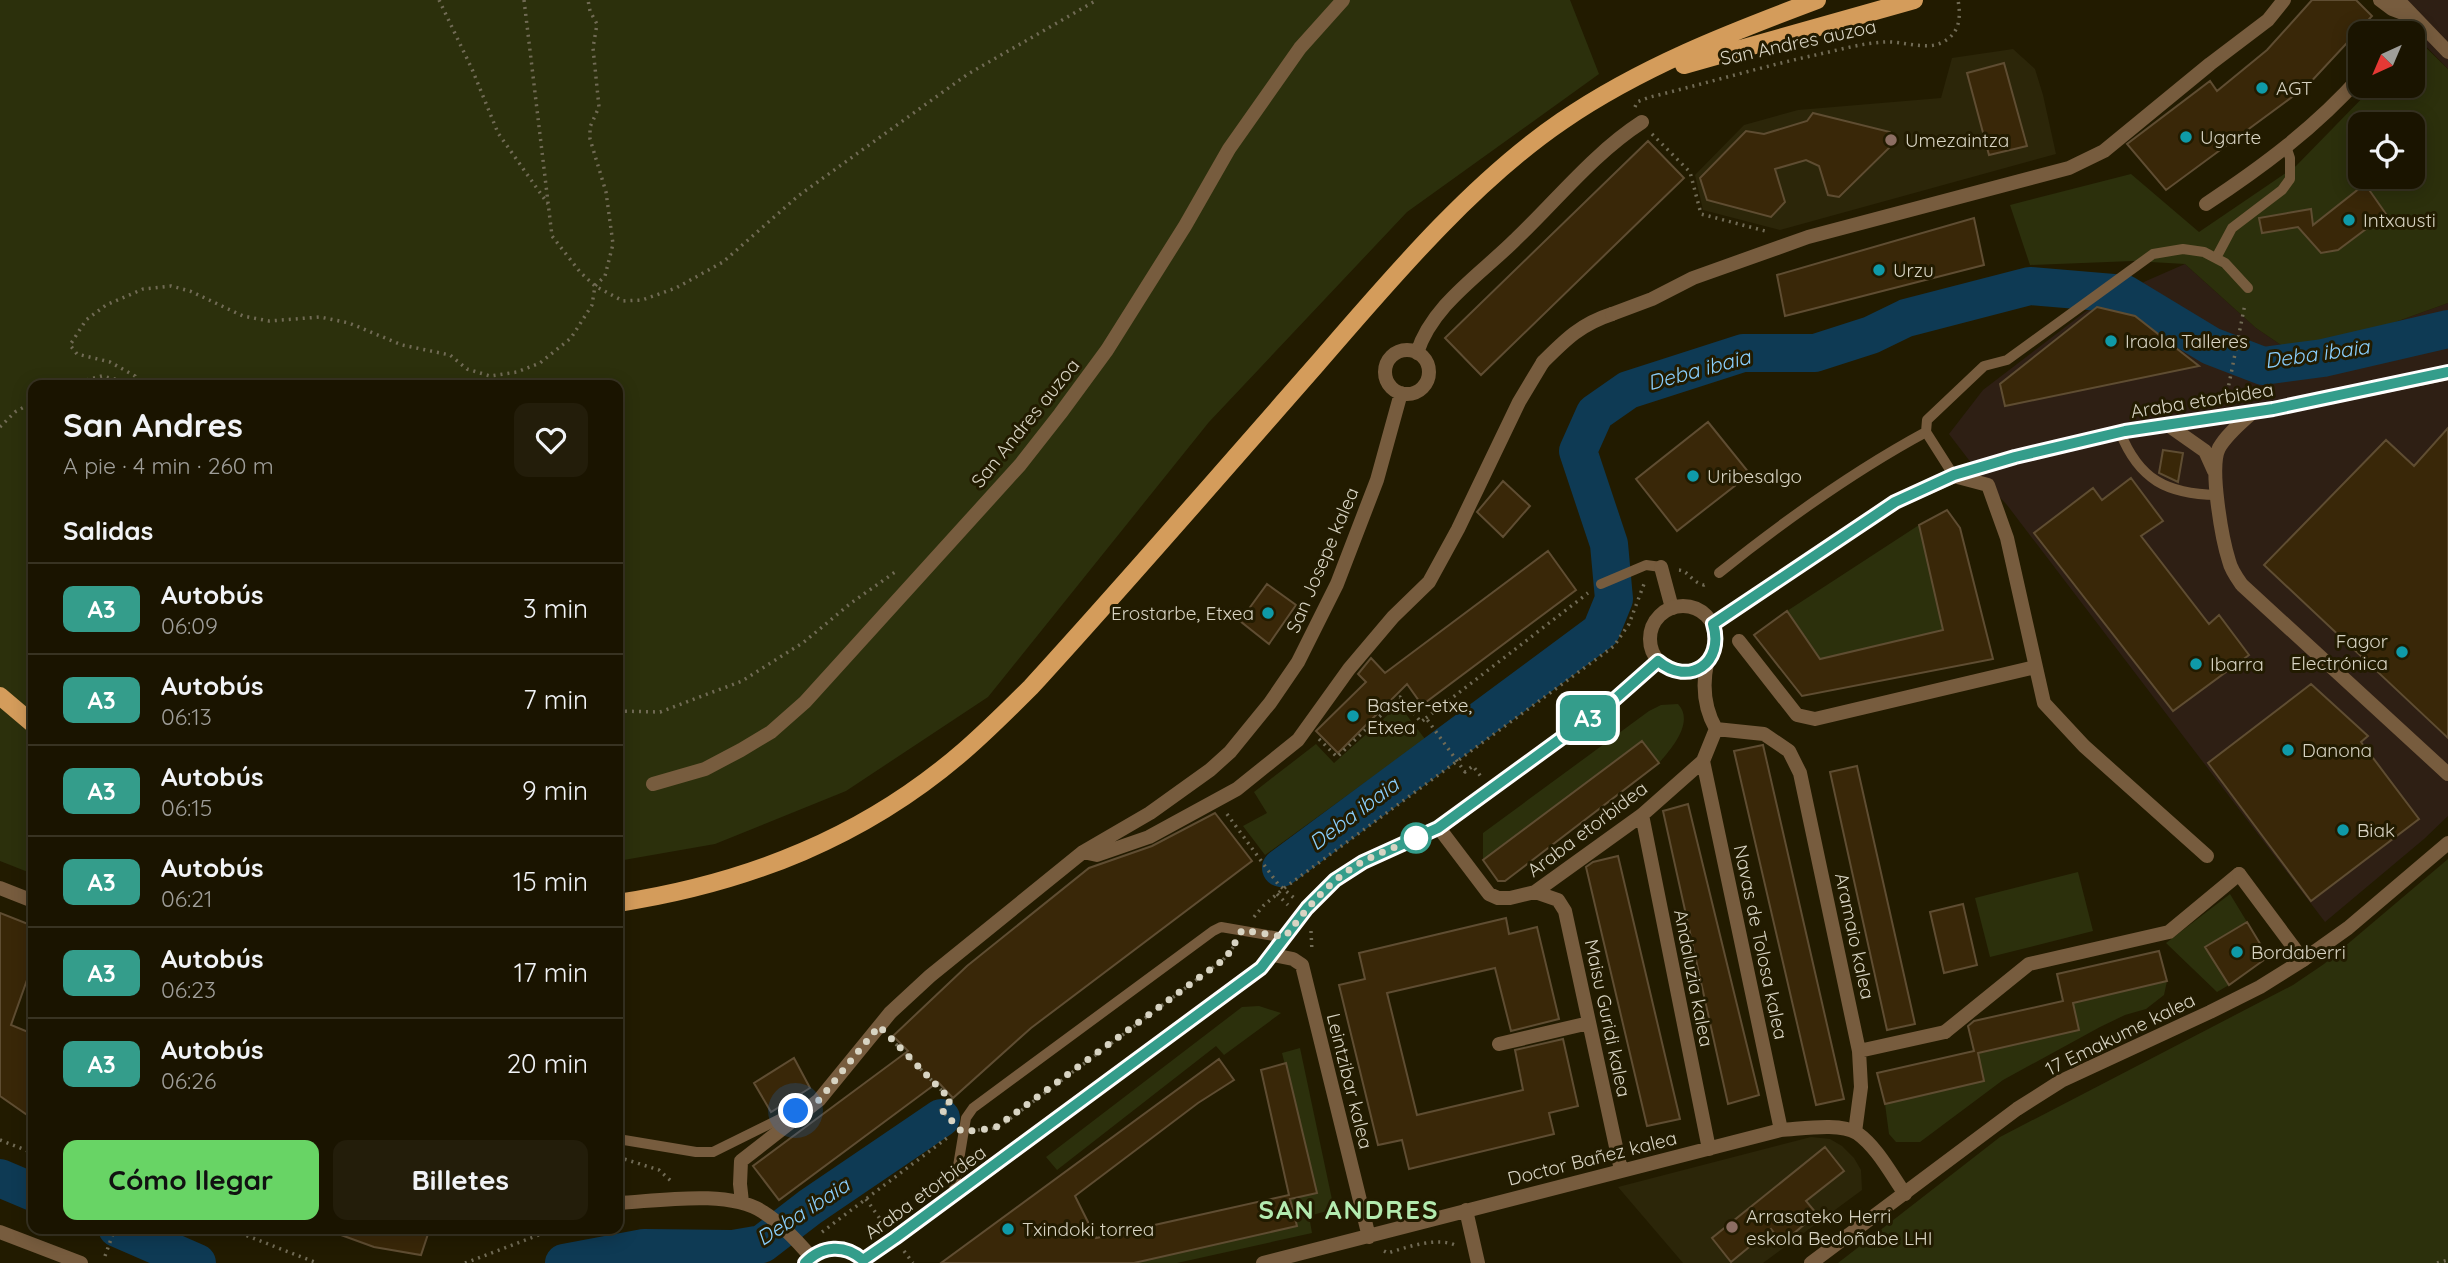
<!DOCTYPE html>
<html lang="es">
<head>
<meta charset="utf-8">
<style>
  :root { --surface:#1a1400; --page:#231d0a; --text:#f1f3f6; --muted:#9f9e99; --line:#383322; --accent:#68d465 }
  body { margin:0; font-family:Quicksand,sans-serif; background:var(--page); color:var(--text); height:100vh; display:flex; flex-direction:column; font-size:26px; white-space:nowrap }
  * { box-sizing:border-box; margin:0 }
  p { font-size:23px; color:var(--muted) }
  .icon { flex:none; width:38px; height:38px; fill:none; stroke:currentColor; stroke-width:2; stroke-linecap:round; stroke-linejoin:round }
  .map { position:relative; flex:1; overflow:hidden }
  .details { position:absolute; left:28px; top:380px; width:595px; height:854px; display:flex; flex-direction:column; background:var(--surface); border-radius:14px; box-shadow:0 4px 18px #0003,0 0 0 2px var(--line) }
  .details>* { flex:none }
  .badge { padding:0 14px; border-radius:10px; font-size:24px; line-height:46px }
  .needle { width:46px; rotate:224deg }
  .fabs { position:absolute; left:2348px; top:21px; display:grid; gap:14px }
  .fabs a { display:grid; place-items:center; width:77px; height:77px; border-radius:14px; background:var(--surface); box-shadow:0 4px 18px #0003,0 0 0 2px var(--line); font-size:35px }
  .you { position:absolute; width:35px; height:35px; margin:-18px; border:5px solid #fff; border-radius:50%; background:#1a73e8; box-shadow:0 0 0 10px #1a73e833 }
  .map>.badge { position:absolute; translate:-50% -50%; box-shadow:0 0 0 4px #fff }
  h2 { padding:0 35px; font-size:26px; line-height:63px }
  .round { display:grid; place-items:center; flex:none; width:74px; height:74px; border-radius:14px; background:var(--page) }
  .headline { display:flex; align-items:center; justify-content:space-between; height:119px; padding:0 35px }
  h1 { font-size:33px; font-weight:800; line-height:52px }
  .cta { display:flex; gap:14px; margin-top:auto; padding:14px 35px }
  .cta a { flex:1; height:80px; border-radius:14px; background:var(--accent); color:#111; font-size:28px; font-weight:800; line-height:80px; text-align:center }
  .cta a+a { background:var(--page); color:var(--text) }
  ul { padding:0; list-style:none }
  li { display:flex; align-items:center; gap:21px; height:91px; padding:0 35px; border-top:2px solid var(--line) }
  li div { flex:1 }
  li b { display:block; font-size:26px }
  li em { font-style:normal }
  li .badge { min-width:77px; font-weight:700; text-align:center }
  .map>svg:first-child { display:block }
  .built { fill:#2c2609 }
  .industrial { fill:#2e1f14 }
  .green { fill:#2c300c; fill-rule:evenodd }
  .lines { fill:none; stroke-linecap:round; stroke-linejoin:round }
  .river { stroke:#0e3a54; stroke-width:38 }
  .building { fill:#392708; stroke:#5f4d32; stroke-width:2 }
  .path { stroke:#716b55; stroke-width:3.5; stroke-dasharray:2 5; stroke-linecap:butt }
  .service { stroke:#775c3e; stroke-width:10 }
  .pedestrian { stroke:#775c3e; stroke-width:14 }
  .minor { stroke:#775c3e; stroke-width:14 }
  .tertiary { stroke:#775c3e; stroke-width:14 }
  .primary { stroke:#d49c5b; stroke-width:18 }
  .line-casing { stroke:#fff; stroke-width:16 }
  .line { stroke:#349d8b; stroke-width:10 }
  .walk { stroke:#d8d4c3; stroke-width:7; stroke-dasharray:0 12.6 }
  .culture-dot { fill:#0f9aa8; stroke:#221b00; stroke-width:2.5 }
  .education-dot { fill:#8d6e63; stroke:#221b00; stroke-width:2.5 }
  .stop-dot { fill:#fff; stroke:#349d8b; stroke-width:3.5 }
  .labels { text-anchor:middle; stroke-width:6; stroke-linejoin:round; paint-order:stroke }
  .street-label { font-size:19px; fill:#d8d4c3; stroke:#221b00 }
  .poi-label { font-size:19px; fill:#d8d4c3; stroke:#221b00; text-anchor:start }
  .water-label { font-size:21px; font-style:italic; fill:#8acffd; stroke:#221b00 }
  .district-label { font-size:26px; font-weight:bold; letter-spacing:2px; fill:#b3ebaf; stroke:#221b00 }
</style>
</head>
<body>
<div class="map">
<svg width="2448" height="1263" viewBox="0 0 2448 1263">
  <rect width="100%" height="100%" fill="#221b00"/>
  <path class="built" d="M 2013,49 L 2035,69 L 2043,95 L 2056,154 L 1780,230 L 1703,210 L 1695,175 L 1744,125 L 1798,110 L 1941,98 L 1952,58 Z
    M 1811,1137 L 1830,1139 L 1842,1146 L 1854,1158 L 1861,1170 L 1862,1190 L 1763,1263 L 1683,1263 L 1618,1187 Z"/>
  <path class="industrial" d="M 2378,0 L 2448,0 L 2448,69 L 2413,33 Z
    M 2185,264 L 2256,328 L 2284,347 L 2351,338 L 2448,303 L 2448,816 L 2424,839 L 2325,922 L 2007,505 L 1988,485 L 1949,434 L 1983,390 L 2085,312 L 2146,281 Z"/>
  <path class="green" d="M 0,0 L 1570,0 L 1599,74 L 1407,212 L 1209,422 L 988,697 L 846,791 L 715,844 L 618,861 L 618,385 L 33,385 L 33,874 L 0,861 Z
    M 2418,40 L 2448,69 L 2448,303 L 2351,338 L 2284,347 L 2256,328 L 2185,264 L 2133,261 L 2030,265 L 2010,205 L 2131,174 L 2199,232 L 2296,166 L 2374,86 L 2413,86 L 2413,45 ZM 2361,124 L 2413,124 L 2413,177 L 2361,177 Z
    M 1919,525 L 1943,630 L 1820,659 L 1787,611 Z
    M 1678,704 C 1695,722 1671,749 1659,763 L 1642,742 L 1483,860 L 1483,833 L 1649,711 L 1661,705 Z
    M 1399,705 L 1425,739 L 1265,855 L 1243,826 L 1267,813 L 1254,792 L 1316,744 L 1334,763 Z
    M 2448,859 L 2448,1263 L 1838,1263 L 2000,1137 L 2293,985 L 2324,964 Z
    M 2078,872 L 2093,931 L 1990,957 L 1975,898 Z
    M 2230,894 L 2247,922 L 2205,947 L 2229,985 L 2217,992 L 2166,943 Z
    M 2167,981 L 2164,995 L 2146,1009 L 2125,1015 L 2100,1027 L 2003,1080 L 1920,1142 L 1896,1142 L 1889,1134 L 1885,1104 L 1984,1081 L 1978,1053 L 2079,1030 L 2073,1003 Z
    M 1259,1006 L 1281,1013 L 1224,1055 L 1216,1046 L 1057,1170 L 1046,1157 L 1242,1007 Z
    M 1300,1048 L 1334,1209 L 1309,1216 L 1312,1233 L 1177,1263 L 1134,1263 L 1297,1225 L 1290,1199 L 1317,1192 L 1282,1053 Z"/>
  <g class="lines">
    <path class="river" d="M 1281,868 L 1601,631 L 1614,599 L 1609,544 L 1578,451 L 1595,413 L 1628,390 L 1743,353 L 1815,353 L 1871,335 L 1906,318 L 2030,286 L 2125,294 L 2211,346 L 2263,366 L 2323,358 L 2448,329
      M 0,1178 L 33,1192
      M 117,1228 L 197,1263
      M 564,1263 L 644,1248 L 733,1249 L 762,1244 L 810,1207 L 941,1118"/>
  </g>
  <path class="building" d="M 2312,0 L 2356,0 L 2372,16 L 2307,86 L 2166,190 L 2127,144 L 2210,81 L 2217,91 L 2267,50 Z
    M 2004,63 L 2027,146 L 1989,155 L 1967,73 Z
    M 1813,113 L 1890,132 L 1892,145 L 1839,197 L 1828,195 L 1819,166 L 1806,160 L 1775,169 L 1785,202 L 1771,217 L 1707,200 L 1700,178 L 1746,131 L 1764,134 L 1807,121 Z
    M 1648,141 L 1684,178 L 1481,375 L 1445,338 Z
    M 2365,184 L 2386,214 L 2338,250 L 2321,253 L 2298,227 L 2262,233 L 2259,218 L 2311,209 L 2313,225 Z
    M 1974,218 L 1984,265 L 1785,316 L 1777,275 Z
    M 2097,307 L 2135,316 L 2199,366 L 2005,406 L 2000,384 Z
    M 1708,422 L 1750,474 L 1677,531 L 1636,479 Z
    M 2448,428 L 2448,738 L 2264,565 L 2386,440 L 2414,466 Z
    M 2163,450 L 2183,453 L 2178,482 L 2159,473 Z
    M 2131,478 L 2163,521 L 2141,536 L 2209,624 L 2219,615 L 2249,655 L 2173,711 L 2034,533 L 2093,488 L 2102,500 Z
    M 1503,481 L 1530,506 L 1503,537 L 1477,512 Z
    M 1947,510 L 1960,528 L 1993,659 L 1802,696 L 1754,635 L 1787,611 L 1820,659 L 1943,630 L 1919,525 Z
    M 1548,551 L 1576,590 L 1422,705 L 1407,684 L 1338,753 L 1316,731 L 1366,682 L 1358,674 L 1371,658 L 1385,673 Z
    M 1267,584 L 1296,605 L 1269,644 L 1240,621 Z
    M 2311,684 L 2368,736 L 2361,742 L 2419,819 L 2311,901 L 2208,763 Z
    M 1642,741 L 1659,763 L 1505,881 L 1498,881 L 1483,860 Z
    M 1763,745 L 1844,1099 L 1816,1105 L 1734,751 Z
    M 1857,766 L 1915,1024 L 1887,1030 L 1830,772 Z
    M 1688,804 L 1759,1095 L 1728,1104 L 1663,811 Z
    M 1215,813 L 1252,861 L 1031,1028 L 953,1098 L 938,1082 L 779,1200 L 753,1166 L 908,1051 L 893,1036 L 967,966 L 1089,868 L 1152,846 Z
    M 1618,856 L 1680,1119 L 1647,1126 L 1586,867 L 1593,862 Z
    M 1963,904 L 1977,965 L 1944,973 L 1930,912 Z
    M 0,913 L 33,926 L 33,963 L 11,1025 L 33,1034 L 33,1119 L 0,1096 Z
    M 1506,918 L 1509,934 L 1537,927 L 1559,1019 L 1511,1031 L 1495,968 L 1387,993 L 1417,1115 L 1523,1090 L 1515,1050 L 1563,1039 L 1578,1106 L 1549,1113 L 1554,1134 L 1409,1169 L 1402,1140 L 1378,1145 L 1339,985 L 1365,979 L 1359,953 Z
    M 2247,922 L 2268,957 L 2229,985 L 2205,947 Z
    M 2159,951 L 2167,981 L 2073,1003 L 2079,1030 L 1978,1053 L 1984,1081 L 1885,1104 L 1877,1073 L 1974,1051 L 1968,1026 L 1974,1021 L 2063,1001 L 2057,974 Z
    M 794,1058 L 810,1088 L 771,1112 L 754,1083 Z
    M 1219,1059 L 1234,1080 L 1198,1103 L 1075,1196 L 1096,1238 L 1289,1195 L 1261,1070 L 1286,1063 L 1317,1193 L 1290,1199 L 1297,1226 L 1134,1263 L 941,1263 Z
    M 1825,1147 L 1844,1171 L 1806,1201 L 1817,1214 L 1782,1243 L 1771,1229 L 1731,1262 L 1712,1238 Z
    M 330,1228 L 430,1228 L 421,1255 L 374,1247 L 330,1231 Z"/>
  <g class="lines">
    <path class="path" d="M 439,0 L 472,69 L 498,133 L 548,204
      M 524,0 L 552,236 L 580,272 L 595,286 L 623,301 L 642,300 L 676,288 L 723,262 L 798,196 L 968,74 L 1097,0
      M 1635,107 L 1637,102 L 1650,97 C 1704,84 1757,68 1811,56 C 1835,51 1861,43 1885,42 C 1903,41 1927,51 1943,42 C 1960,33 1961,17 1958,0
      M 1652,134 L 1690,172 L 1701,214 L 1769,232
      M 137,383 L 135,376 L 110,362 L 77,354 L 70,345 L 86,320 L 106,305 L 143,289 L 171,286 L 190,291 L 243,316 L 269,321 L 320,317 L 349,323 L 402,345 L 450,355 L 467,369 L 490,376 L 517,372 L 540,363 L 571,338 L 592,305 L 595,286 L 605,276 L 613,244 L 606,192 L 590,139 L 590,127 L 599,107 L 593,48 L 597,24 L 590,11 L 588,0
      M 66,385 L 102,376 L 139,385
      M 2226,399 L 2245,304
      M 0,427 L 15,412 L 33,402
      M 1679,570 C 1689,571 1691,582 1704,585 L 1707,583
      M 618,711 L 660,712 L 742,681 L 804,642 L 851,603 L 898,570
      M 1426,718 L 1588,593
      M 1319,739 L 1337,757 L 1400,697 L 1421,722 L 1426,718 L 1465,772 L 1473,766 L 1482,778
      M 1227,814 L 1278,884 L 1294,898
      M 1277,894 L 1288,905
      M 1254,917 L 1263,906 L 1283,889 L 1614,646 L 1629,624 L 1644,584
      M 1311,931 L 1312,952
      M 891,1039 L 951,1100 L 941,1110 L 949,1118
      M 978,1130 L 995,1128 L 1003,1124 L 1223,960 L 1234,946
      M 0,1140 L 33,1153
      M 618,1157 L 659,1170 L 671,1181
      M 866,1199 L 883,1223
      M 227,1228 L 317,1263
      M 822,1232 L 947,1138
      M 904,1251 L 913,1263
      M 1384,1251 L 1388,1253 C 1407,1247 1439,1236 1457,1246
      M 105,1256 L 115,1228
      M 465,1263 L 557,1228
      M 2437,1263 L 2448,1260"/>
    <path class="service" d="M 2216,258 L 2232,228 L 2282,190 L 2290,179 L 2290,158 L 2286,146
      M 1926,432 L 1927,420 L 1984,366 L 2007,360 L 2153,254 L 2183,249 L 2204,252 L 2225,263 L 2248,288
      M 2120,432 C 2139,480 2167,494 2217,495
      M 1719,573 C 1784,521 1852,472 1926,432 L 1954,476
      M 1601,584 L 1646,565 L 1661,567
      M 618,1139 L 696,1152 L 713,1152 L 800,1109
      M 953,1196 L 966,1118 L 973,1108 L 1213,931 L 1221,927 L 1285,938"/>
    <path class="pedestrian" d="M 1543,362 C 1566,339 1581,324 1612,314
      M 1954,476 L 1988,485 L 2007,538 L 2044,703 L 2084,746 L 2207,856
      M 1739,641 L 1797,715 L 1815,719 L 2035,667
      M 1945,1032 L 2029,964 L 2169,932 L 2239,874"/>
    <path class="minor" d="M 2398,33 L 2412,17
      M 2206,204 C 2262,167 2316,127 2361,76
      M 1612,314 L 1652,299 L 1693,278 L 1808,237 L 2069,168 L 2104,151 L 2210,64 L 2268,20 L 2284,0
      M1385 372a22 22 0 1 1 44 0a22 22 0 1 1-44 0Z
      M 1417,353 C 1432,305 1481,274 1515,240 C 1556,201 1594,153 1642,122
      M 2253,412 C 2241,423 2227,434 2219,448 C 2209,467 2222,539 2229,561 C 2231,570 2237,578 2242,585 L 2448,774
      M 2168,425 L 2205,451 L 2214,471
      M 1661,567 L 1672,608
      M 1707,663 C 1702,687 1704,708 1716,729
      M 1716,729 L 1764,734 L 1789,751 L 1800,773 L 1859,1051 L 1861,1087 L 1855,1132
      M 1703,761 L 1781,1130
      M 653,784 L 705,769 L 741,750 L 771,732 L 805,702 L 1020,465 L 1060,414 L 1107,350 L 1185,226 L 1229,149 L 1300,48 L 1343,0
      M 1642,815 L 1709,1149
      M 1439,828 L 1489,894 L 1498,898 L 1510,898 L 1535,892 L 1642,815 L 1703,761 L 1716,729
      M 1083,852 L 1097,855 L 1149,837 L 1237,789 L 1298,740 L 1349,669 L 1393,617 L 1429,582 L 1458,529 L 1519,402 L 1543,362
      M 2239,874 L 2303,960
      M 0,888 L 33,901
      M 1535,892 L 1558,900 L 1565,911 L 1621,1170
      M 1273,955 L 1293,959 L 1302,965 L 1369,1237
      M 1499,1044 L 1589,1023
      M 1859,1051 L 1945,1032
      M 742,1202 L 740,1184 L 741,1161 L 819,1100 L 890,1013 L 930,976 L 1083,852 L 1150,813 L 1210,770 L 1230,752 L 1270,703 L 1298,662 L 1337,584 L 1377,480 L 1401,393
      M 618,1203 C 658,1201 729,1189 763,1212 C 779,1222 799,1243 811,1257
      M 1466,1210 L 1478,1263
      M 0,1232 L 81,1263
      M 1263,1263 L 1781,1130 C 1801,1129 1840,1122 1857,1133 C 1877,1147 1891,1174 1905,1194"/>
    <path class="tertiary" d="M 2380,0 L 2392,9 L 2408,15
      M 2398,0 L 2448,52
      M1650 639a33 33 0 1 1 66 0a33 33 0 1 1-66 0Z
      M 1713,624 L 1895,502 L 1954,476 L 2015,457 L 2125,431 L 2273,409 L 2448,373
      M 863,1260 L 953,1196 L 1261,968 L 1307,908 L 1335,880 L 1363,862 L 1439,828 L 1615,699 L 1658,661
      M 806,1263 C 823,1244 848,1244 866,1263
      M 1811,1263 L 2017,1109 L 2061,1081 L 2210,1012 L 2260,987 L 2303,960 L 2348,928 L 2448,843"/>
    <path class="primary" d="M 1684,65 L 1914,0
      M 0,696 L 33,724
      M 618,903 C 748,883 865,837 965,750 C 988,730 1010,708 1031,687 C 1128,581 1222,472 1317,364 C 1389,281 1471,183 1562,121 C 1641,67 1729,33 1817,0"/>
  </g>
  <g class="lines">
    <g class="line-casing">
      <path id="line" d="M 805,1263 C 822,1245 845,1244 863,1260 L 895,1238 L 1261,968 L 1307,908 L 1335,880 L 1363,862 L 1438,828 L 1615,699 L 1658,661 C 1689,687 1725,663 1713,624 L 1895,502 L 1954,475 L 2015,457 L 2125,431 L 2273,409 L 2448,372"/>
    </g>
    <use href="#line" class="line"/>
    <path class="walk" d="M 796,1111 L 819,1100 L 879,1026 L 951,1100 L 942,1110 L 962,1132 L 995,1128 L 1223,960 L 1230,952 L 1242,930 L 1285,937 C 1307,908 1330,879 1364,861 C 1381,852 1401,845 1419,837 L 1416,838"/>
  </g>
  <g class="culture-dot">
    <circle cx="2262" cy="88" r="7"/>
    <circle cx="2186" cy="137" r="7"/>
    <circle cx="2349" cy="220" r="7"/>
    <circle cx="1879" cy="270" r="7"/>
    <circle cx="2111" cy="341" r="7"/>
    <circle cx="1693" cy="476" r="7"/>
    <circle cx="1268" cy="613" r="7"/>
    <circle cx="2402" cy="652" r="7"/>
    <circle cx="2196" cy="664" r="7"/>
    <circle cx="1353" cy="716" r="7"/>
    <circle cx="2288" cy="750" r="7"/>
    <circle cx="2343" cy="830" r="7"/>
    <circle cx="2237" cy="952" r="7"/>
    <circle cx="1008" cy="1229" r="7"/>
  </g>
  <g class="education-dot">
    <circle cx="1891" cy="140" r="7"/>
    <circle cx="1732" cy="1227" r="7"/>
  </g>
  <circle class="stop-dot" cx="1416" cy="838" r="14"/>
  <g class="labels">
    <g class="street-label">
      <text transform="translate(1798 42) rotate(-12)" y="7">San Andres auzoa</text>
      <text transform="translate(2202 400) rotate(-9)" y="7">Araba etorbidea</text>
      <text transform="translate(1025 423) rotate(-51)" y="7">San Andres auzoa</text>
      <text transform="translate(1322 560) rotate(-67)" y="7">San Josepe kalea</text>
      <text transform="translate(1587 829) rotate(-37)" y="7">Araba etorbidea</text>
      <text transform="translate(1855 936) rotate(78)" y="7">Aramaio kalea</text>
      <text transform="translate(1761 942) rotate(78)" y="7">Navas de Tolosa kalea</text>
      <text transform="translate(1694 978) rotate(79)" y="7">Andaluzia kalea</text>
      <text transform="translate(1608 1018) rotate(78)" y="7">Maisu Guridi kalea</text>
      <text transform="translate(2120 1034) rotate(-26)" y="7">17 Emakume kalea</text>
      <text transform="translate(1350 1081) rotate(76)" y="7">Leintzibar kalea</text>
      <text transform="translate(1592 1158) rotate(-14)" y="7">Doctor Bañez kalea</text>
      <text transform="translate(925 1192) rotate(-36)" y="7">Araba etorbidea</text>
    </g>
    <g class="poi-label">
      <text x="2276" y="95">AGT</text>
      <text x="2200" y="144">Ugarte</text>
      <text x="1905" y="147">Umezaintza</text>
      <text x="2363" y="227">Intxausti</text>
      <text x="1893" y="277">Urzu</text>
      <text x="2125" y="348">Iraola Talleres</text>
      <text x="1707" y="483">Uribesalgo</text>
      <text x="1254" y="620" text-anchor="end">Erostarbe, Etxea</text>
      <text x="2388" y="648" text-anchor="end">Fagor<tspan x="2388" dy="22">Electrónica</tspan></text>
      <text x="2210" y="671">Ibarra</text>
      <text x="1367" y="712">Baster-etxe,<tspan x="1367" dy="22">Etxea</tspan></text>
      <text x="2302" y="757">Danona</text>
      <text x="2357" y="837">Biak</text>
      <text x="2251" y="959">Bordaberri</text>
      <text x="1746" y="1223">Arrasateko Herri<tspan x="1746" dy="22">eskola Bedoñabe LHI</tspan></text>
      <text x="1022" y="1236">Txindoki torrea</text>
    </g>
    <g class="water-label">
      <text transform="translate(2317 354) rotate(-8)" y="7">Deba ibaia</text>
      <text transform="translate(1699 370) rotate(-15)" y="7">Deba ibaia</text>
      <text transform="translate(1354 814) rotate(-37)" y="7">Deba ibaia</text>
      <text transform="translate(803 1212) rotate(-33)" y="7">Deba ibaia</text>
    </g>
    <g class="district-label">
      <text x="1349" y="1219">SAN ANDRES</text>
    </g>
  </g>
</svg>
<div class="fabs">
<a><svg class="needle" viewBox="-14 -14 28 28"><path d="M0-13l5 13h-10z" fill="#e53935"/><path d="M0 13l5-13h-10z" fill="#9f9e99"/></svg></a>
<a><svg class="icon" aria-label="locate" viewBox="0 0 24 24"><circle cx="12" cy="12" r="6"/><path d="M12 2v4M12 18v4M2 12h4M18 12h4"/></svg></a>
</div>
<div class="you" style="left:796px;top:1111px"></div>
<b class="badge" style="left:1588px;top:718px;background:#349d8b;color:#fff">A3</b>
<section class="details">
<div class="headline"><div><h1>San Andres</h1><p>A pie · 4 min · 260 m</p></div><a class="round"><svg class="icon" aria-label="heart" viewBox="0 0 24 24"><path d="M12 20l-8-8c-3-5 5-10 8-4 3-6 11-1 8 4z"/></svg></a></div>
<h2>Salidas</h2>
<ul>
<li><span class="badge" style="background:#349d8b;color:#fff">A3</span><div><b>Autobús</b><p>06:09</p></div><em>3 min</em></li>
<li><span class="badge" style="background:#349d8b;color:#fff">A3</span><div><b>Autobús</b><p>06:13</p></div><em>7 min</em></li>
<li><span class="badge" style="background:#349d8b;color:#fff">A3</span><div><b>Autobús</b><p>06:15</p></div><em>9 min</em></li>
<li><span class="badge" style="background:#349d8b;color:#fff">A3</span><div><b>Autobús</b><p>06:21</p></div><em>15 min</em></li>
<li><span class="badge" style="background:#349d8b;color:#fff">A3</span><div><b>Autobús</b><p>06:23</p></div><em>17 min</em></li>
<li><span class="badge" style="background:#349d8b;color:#fff">A3</span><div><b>Autobús</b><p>06:26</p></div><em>20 min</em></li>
</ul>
<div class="cta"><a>Cómo llegar</a><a>Billetes</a></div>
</section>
</div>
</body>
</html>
